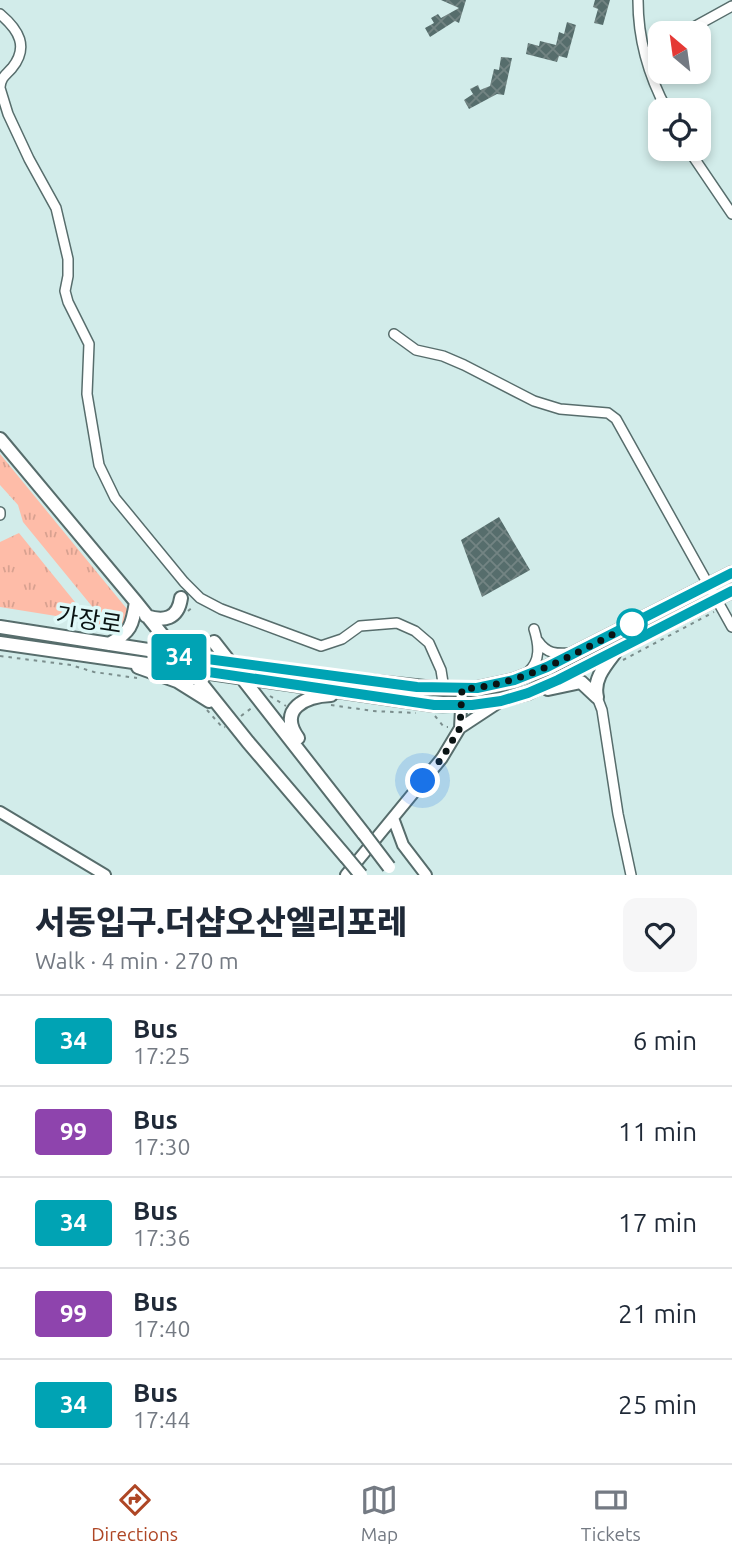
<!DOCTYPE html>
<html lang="en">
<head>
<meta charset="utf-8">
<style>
  :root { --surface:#fff; --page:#f6f6f7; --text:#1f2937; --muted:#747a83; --line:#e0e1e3; --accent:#ae4625 }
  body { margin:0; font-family:Ubuntu,"Noto Sans KR",sans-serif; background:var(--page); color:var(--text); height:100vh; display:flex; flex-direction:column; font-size:26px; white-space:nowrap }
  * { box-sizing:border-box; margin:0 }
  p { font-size:23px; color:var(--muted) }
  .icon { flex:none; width:38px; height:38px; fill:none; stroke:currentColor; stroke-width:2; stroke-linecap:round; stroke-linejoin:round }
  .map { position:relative; height:875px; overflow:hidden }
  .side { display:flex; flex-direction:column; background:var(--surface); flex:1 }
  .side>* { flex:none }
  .badge { padding:0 14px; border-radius:5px; font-size:24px; line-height:46px }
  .needle { width:46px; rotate:331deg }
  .tools { position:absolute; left:648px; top:21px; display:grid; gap:14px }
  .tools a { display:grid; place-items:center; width:63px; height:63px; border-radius:14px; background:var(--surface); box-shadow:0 4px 10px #0003; font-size:35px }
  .you { position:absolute; width:35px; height:35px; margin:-18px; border:5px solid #fff; border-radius:50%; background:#1a73e8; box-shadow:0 0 0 10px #1a73e833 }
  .map>.badge { position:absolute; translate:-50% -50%; box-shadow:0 0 0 4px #fff }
  .round { display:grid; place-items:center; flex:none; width:74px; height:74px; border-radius:14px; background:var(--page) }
  .summary { display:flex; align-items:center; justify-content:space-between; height:119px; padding:0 35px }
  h1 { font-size:33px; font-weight:800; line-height:52px }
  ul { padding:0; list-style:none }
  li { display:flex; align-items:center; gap:21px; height:91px; padding:0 35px; border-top:2px solid var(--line) }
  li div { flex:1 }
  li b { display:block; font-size:26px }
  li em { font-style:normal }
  li .badge { min-width:77px; font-weight:700; text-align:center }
  .tabs { display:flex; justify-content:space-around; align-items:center; height:98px; border-top:2px solid var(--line); background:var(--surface); font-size:19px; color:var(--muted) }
  .tabs a { display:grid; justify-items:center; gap:4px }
  .tabs .active { color:var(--accent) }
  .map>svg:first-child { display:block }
  .grass { fill:url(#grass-tufts) }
  .building { fill:url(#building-cross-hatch) }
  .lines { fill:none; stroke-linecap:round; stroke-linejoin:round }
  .minor-casing { stroke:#576d6c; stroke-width:12 }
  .tertiary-casing { stroke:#576d6c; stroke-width:14 }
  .secondary-casing { stroke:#576d6c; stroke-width:16 }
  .path { stroke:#7b8e8d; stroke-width:2; stroke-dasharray:3.5 5; stroke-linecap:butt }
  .minor { stroke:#fff; stroke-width:9 }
  .tertiary { stroke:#fff; stroke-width:10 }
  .secondary { stroke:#fff; stroke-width:12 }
  .secondary-bridge-casing { stroke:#576d6c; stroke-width:16; stroke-linecap:butt }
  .secondary-bridge { stroke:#fff; stroke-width:12 }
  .line-casing { stroke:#fff; stroke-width:16 }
  .line { stroke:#00a3b4; stroke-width:10 }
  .walk { stroke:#0a1313; stroke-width:7; stroke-dasharray:0 12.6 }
  .stop-dot { fill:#fff; stroke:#00a3b4; stroke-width:3.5 }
  .labels { text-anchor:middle; stroke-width:7; stroke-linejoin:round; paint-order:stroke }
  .street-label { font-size:24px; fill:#0a1313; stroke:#dff9f8 }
</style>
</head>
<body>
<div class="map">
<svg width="732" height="875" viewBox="0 0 732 875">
  <defs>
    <pattern id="grass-tufts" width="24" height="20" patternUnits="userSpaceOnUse" patternTransform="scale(1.75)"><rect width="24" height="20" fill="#febca8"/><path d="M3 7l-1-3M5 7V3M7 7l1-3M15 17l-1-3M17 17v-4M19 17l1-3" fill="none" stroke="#d8a190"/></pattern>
    <pattern id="building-cross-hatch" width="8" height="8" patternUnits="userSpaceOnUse" patternTransform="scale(1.75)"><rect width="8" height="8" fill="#566d6c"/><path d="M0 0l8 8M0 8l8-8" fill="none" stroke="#738483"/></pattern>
  </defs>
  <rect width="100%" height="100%" fill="#d2ecea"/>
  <path class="grass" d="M 0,454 L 127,609 L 125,625 L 116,629 L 85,626 L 95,610 L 23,522 L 18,505 L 0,485 Z
    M 19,533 L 83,612 L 81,620 L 0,607 L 0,542 Z"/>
  <path class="building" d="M 441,0 L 466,0 L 459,23 L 455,21 L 430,37 L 425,28 L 434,23 L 431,18 L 438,14 L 441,18 L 459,8 Z
    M 595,0 L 610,0 L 603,25 L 594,23 L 598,9 L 593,7 Z
    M 567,22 L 576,25 L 567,58 L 559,56 L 557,62 L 526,54 L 528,43 L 539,46 L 540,41 L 556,45 L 559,32 L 564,34 Z
    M 501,57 L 512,58 L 504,95 L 497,94 L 469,109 L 464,100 L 473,94 L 470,89 L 478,85 L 480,90 L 490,86 L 494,69 L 499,70 Z
    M 499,517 L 530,570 L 482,597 L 461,540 Z"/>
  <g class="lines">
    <g class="minor-casing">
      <path id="minor" d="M 638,0 C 638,38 649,77 667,110
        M 0,14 C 19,30 29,47 12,68 C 6,75 1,77 0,87
        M 683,33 L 732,6
        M 645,54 L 660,46
        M 0,88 L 8,114 L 29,159 L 56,208 L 68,259 L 68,276 L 65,291 L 68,302 L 89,344 L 87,394 L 99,465 L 115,498 L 184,582 L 200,598 L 221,609 L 321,646 L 342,639 L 360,626 L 397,623 L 415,631 L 429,643 L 441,670 L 444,689
        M 688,149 L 732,214
        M 394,334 L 416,350 L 443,356 L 464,365 L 534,401 L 560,409 L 608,413 L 616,419 L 732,627
        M 0,512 L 0,515
        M 538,641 C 547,654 556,654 571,653
        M 528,672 C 541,661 539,645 534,629
        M 597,697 L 602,710 L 618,814 L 631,875"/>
    </g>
    <g class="tertiary-casing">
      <path id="tertiary" d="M 460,728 L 501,701
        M 0,812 L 105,875
        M 393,818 L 403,845 L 426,875
        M 346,875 L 442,758 L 460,728 L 462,689"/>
    </g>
    <g class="secondary-casing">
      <path id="secondary" d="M 0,439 L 136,602 L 248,742 L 346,857
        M 146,616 C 164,622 178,619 181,598
        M 0,627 L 232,663 L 357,680 L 444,689 L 477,688 L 514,680 L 547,667 L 732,573
        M 214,642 L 364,834
        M 0,643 L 434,705 C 467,706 496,702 528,693 L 732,591
        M 109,644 C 131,632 132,626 136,602
        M 138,667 L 177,681 L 209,701
        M 548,689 L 581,682 L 597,697
        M 597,697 C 593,680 604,667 614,654
        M 298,738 C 277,709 306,696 331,695"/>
    </g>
    <path class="path" d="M 188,611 L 193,607
      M 0,656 L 71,665 L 94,672 L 137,678
      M 623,660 L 714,612
      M 270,696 L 286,706
      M 331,705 L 373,711 L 416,713
      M 207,710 L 223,728 L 225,727
      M 241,716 L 253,707
      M 435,716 L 444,727 L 448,727"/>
    <use href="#minor" class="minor"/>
    <use href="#tertiary" class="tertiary"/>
    <use href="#secondary" class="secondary"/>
    <g class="secondary-bridge-casing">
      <path id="secondary-bridge" d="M 364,834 L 389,867
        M 346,857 L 361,875"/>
    </g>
    <use href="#secondary-bridge" class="secondary-bridge"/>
  </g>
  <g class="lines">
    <g class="line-casing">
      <path id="line" d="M 732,573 L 547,667 L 514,680 L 477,688 L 417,687 L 177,655 L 188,669 L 434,705 L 472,705 L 501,701 L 528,693 L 558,680 L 732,591"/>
    </g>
    <use href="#line" class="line"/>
    <path class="walk" d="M 423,781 L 442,758 L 460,728 L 462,689 C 528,685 585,647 643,619 L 632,624"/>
  </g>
  <circle class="stop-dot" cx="632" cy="624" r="14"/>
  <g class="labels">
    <g class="street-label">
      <text transform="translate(89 620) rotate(9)" y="8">가장로</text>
    </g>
  </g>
</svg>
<div class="tools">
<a><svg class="needle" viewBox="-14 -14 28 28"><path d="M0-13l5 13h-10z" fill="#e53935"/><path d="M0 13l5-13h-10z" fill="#747a83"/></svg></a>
<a><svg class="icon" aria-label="locate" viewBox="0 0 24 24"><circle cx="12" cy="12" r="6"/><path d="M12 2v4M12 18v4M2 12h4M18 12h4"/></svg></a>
</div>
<div class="you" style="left:423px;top:781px"></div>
<b class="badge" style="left:179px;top:657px;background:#00a3b4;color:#fff">34</b>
</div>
<section class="side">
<div class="summary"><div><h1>서동입구.더샵오산엘리포레</h1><p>Walk · 4 min · 270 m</p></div><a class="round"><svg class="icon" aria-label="heart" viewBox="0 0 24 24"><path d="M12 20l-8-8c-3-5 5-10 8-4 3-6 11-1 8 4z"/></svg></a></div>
<ul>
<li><span class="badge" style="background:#00a3b4;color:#fff">34</span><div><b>Bus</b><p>17:25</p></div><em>6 min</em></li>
<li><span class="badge" style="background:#8e44ad;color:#fff">99</span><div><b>Bus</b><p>17:30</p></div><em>11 min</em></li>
<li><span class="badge" style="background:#00a3b4;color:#fff">34</span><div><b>Bus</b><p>17:36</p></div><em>17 min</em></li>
<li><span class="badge" style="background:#8e44ad;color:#fff">99</span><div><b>Bus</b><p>17:40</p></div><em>21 min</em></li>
<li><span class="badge" style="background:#00a3b4;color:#fff">34</span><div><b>Bus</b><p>17:44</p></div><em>25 min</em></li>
</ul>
</section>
<nav class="tabs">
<a class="active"><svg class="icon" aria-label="directions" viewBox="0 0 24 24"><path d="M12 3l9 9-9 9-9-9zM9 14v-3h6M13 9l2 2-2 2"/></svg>Directions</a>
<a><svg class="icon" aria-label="map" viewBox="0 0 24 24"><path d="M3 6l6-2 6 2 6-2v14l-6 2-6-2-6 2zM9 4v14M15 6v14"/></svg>Map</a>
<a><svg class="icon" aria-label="tickets" viewBox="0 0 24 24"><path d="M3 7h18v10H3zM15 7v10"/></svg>Tickets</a>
</nav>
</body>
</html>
